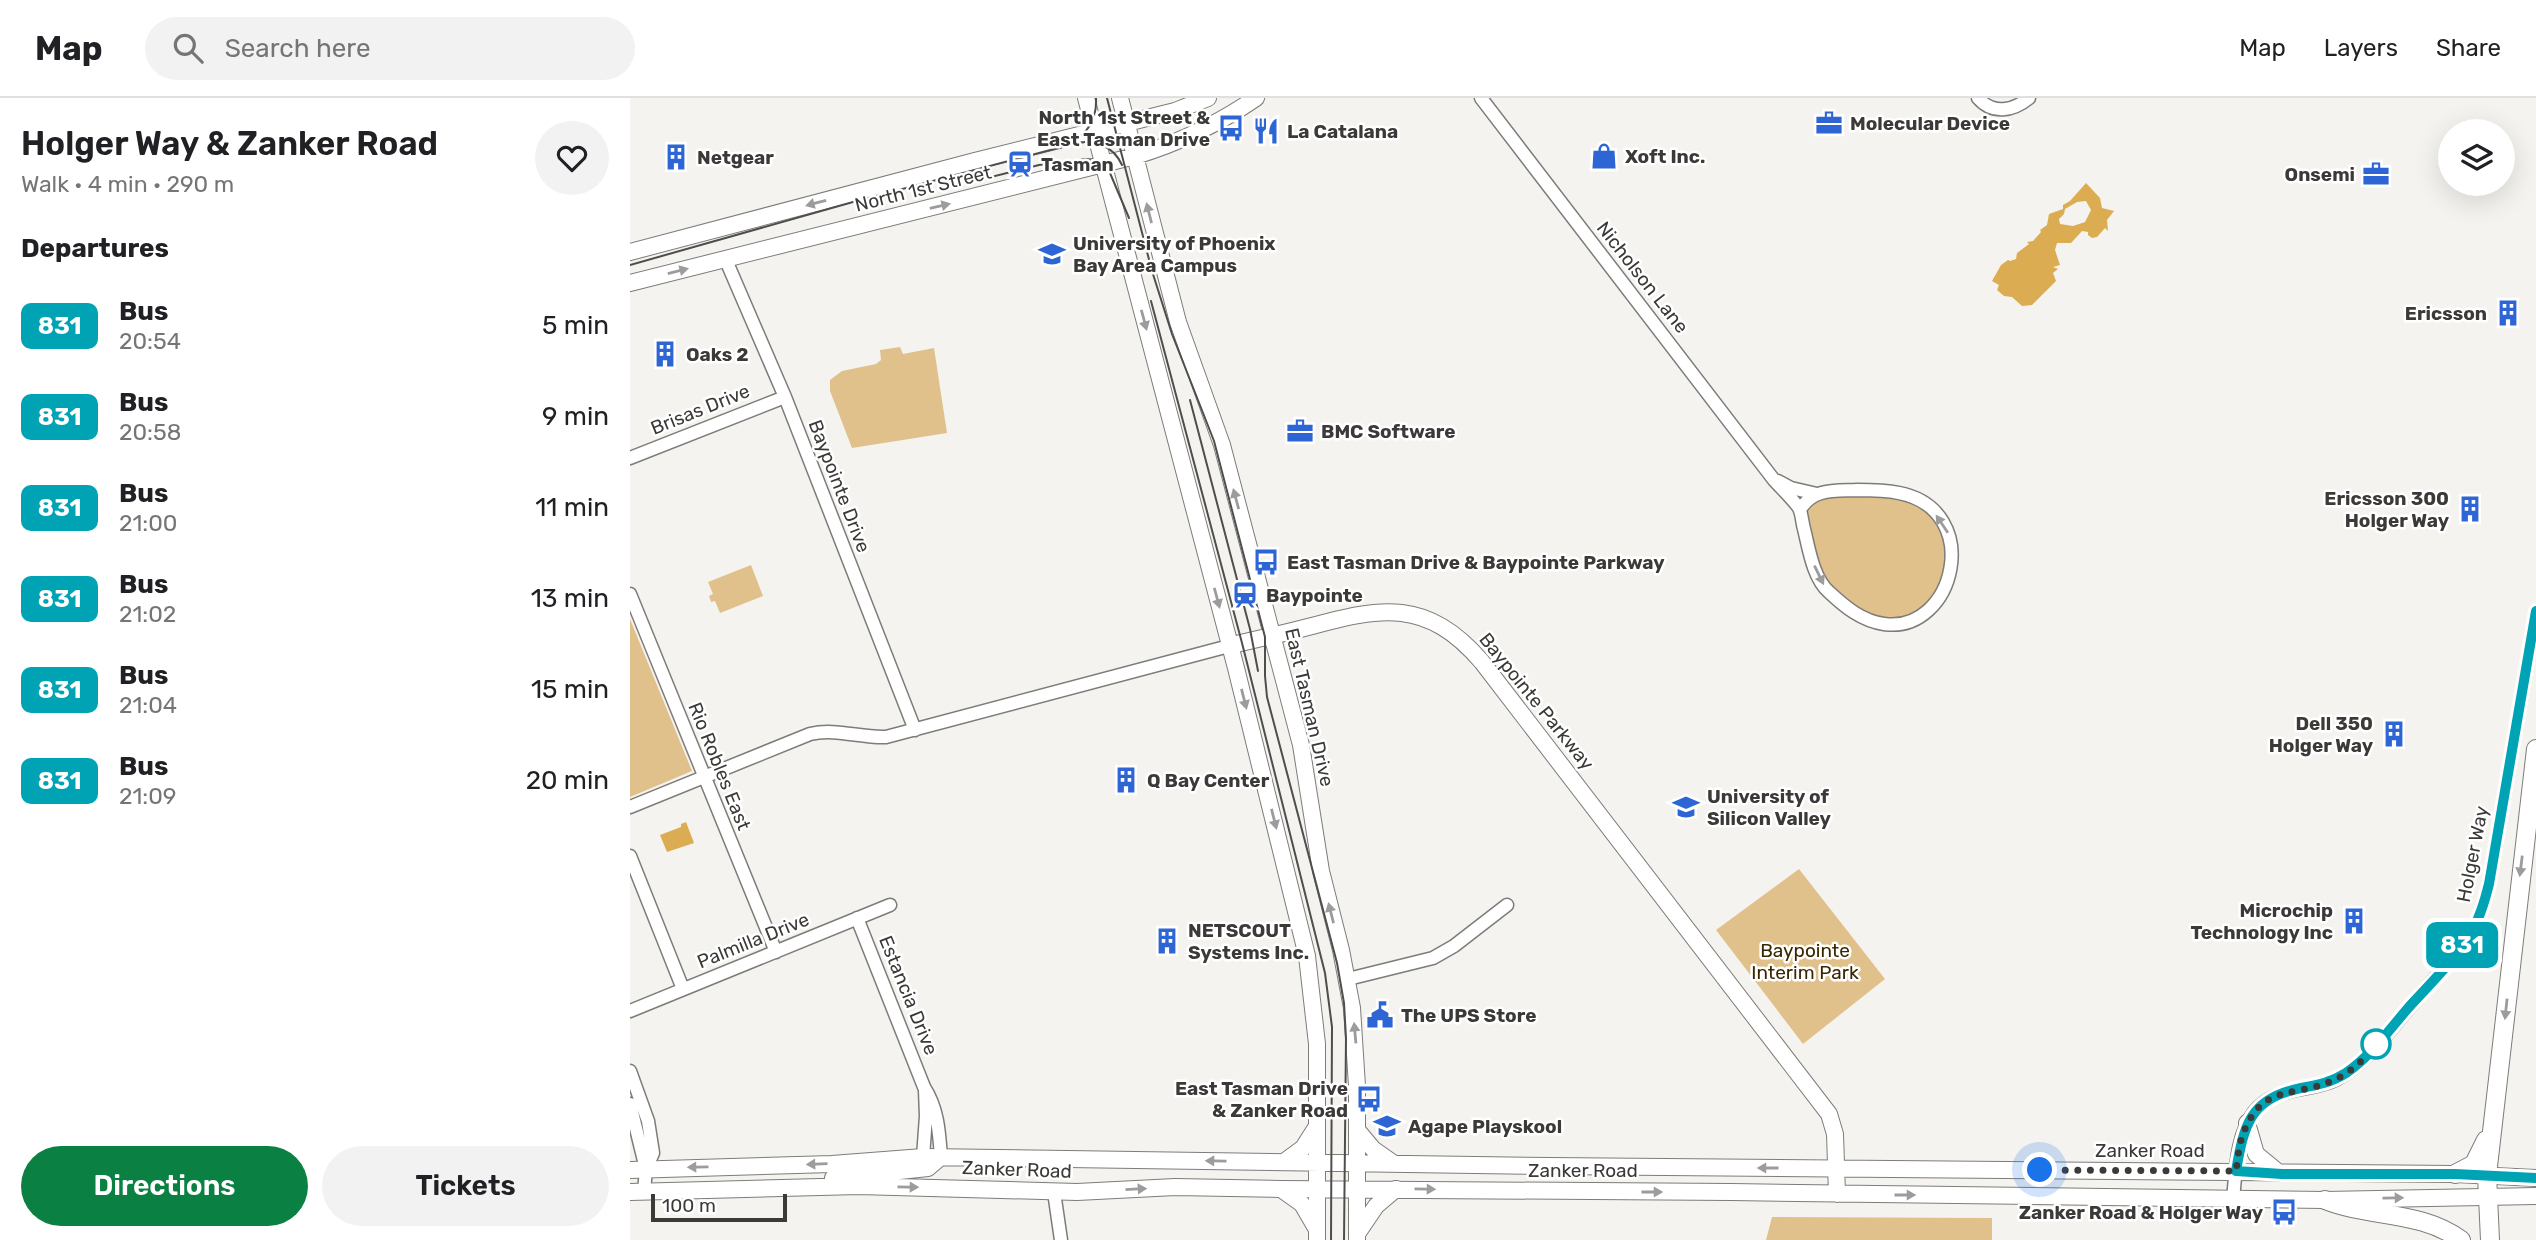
<!DOCTYPE html>
<html lang="en">
<head>
<meta charset="utf-8">
<style>
  :root { --surface:#fff; --page:#f2f2f2; --text:#202124; --muted:#757577; --line:#e0e0e0; --accent:#0b8043 }
  body { margin:0; font-family:Rubik,sans-serif; background:var(--page); color:var(--text); height:100vh; display:flex; flex-direction:column; font-size:26px; white-space:nowrap }
  * { box-sizing:border-box; margin:0 }
  p { font-size:23px; color:var(--muted) }
  .icon { flex:none; width:38px; height:38px; fill:none; stroke:currentColor; stroke-width:2; stroke-linecap:round; stroke-linejoin:round }
  .map { position:relative; flex:1; overflow:hidden }
  .side { display:flex; flex-direction:column; background:var(--surface); width:630px }
  .side>* { flex:none }
  .badge { padding:0 14px; border-radius:10px; font-size:24px; line-height:46px }
  .buttons { position:absolute; left:1808px; top:21px; display:grid; gap:14px }
  .buttons a { display:grid; place-items:center; width:77px; height:77px; border-radius:50%; background:var(--surface); box-shadow:0 7px 28px #0002; font-size:35px }
  .scale { position:absolute; left:21px; bottom:18px; width:136px; box-sizing:border-box; padding-left:7px; border:4px solid #3b3a39; border-top:0; font-size:19px; line-height:24px; white-space:nowrap; color:#3b3a39; -webkit-text-stroke:5px #fff; paint-order:stroke }
  .you { position:absolute; width:35px; height:35px; margin:-18px; border:5px solid #fff; border-radius:50%; background:#1a73e8; box-shadow:0 0 0 10px #1a73e833 }
  .map>.badge { position:absolute; translate:-50% -50%; box-shadow:0 0 0 4px #fff }
  h2 { padding:0 21px; font-size:26px; line-height:63px }
  .round { display:grid; place-items:center; flex:none; width:74px; height:74px; border-radius:37px; background:var(--page) }
  .summary { display:flex; align-items:center; justify-content:space-between; height:119px; padding:0 21px }
  h1 { font-size:33px; font-weight:600; line-height:52px }
  .primary-button { display:flex; gap:14px; margin-top:auto; padding:14px 21px }
  .primary-button a { flex:1; height:80px; border-radius:42px; background:var(--accent); color:#fff; font-size:28px; font-weight:600; line-height:80px; text-align:center }
  .primary-button a+a { background:var(--page); color:var(--text) }
  ul { padding:0; list-style:none }
  li { display:flex; align-items:center; gap:21px; height:91px; padding:0 21px }
  li div { flex:1 }
  li b { display:block; font-size:26px }
  li em { font-style:normal }
  li .badge { min-width:77px; font-weight:700; text-align:center }
  header { display:flex; align-items:center; gap:42px; box-sizing:border-box; height:98px; padding:0 35px; background:var(--surface); border-bottom:2px solid var(--line) }
  header strong { font-size:33px }
  nav { display:flex; gap:38px; margin-inline-start:auto; font-size:24px }
  .search { width:490px; height:63px; background:var(--page); display:flex; align-items:center; gap:18px; box-sizing:border-box; padding:0 24px; border-radius:38px; color:var(--muted); font-size:26px }
  main { display:flex; flex:1; min-height:0 }
  .map>svg:first-child { display:block }
  .green { fill:#e0c18b }
  .water { fill:#dbac51; fill-rule:evenodd }
  .lines { fill:none; stroke-linecap:round; stroke-linejoin:round }
  .minor-casing { stroke:#7e7c79; stroke-width:15 }
  .major-casing { stroke:#7e7c79; stroke-width:18 }
  .highway-casing { stroke:#7e7c79; stroke-width:20 }
  .minor { stroke:#fff; stroke-width:12 }
  .major { stroke:#fff; stroke-width:16 }
  .highway { stroke:#fff; stroke-width:18 }
  .tram { stroke:#4f4e4d; stroke-width:2 }
  .oneway { fill:#9d9c9c }
  .line-casing { stroke:#fff; stroke-width:16 }
  .line { stroke:#00a3b4; stroke-width:10 }
  .walk { stroke:#3b3a39; stroke-width:7; stroke-dasharray:0 12.6 }
  .stop-dot { fill:#fff; stroke:#00a3b4; stroke-width:3.5 }
  .labels { text-anchor:middle; stroke-width:5; stroke-linejoin:round; paint-order:stroke }
  .poi-label { font-size:19px; font-weight:bold; fill:#3b3a39; stroke:#fff; text-anchor:start }
  .street-label { font-size:19px; fill:#3b3a39; stroke:#fff }
  .park-label { font-size:19px; fill:#392700; stroke:#fff }
</style>
</head>
<body>
<header>
<strong>Map</strong>
<div class="search"><svg class="icon" aria-label="search" viewBox="0 0 24 24"><circle cx="10" cy="10" r="6"/><path d="M15 15l6 6"/></svg>Search here</div>
<nav><a>Map</a><a>Layers</a><a>Share</a></nav>
</header>
<main>
<section class="side">
<div class="summary"><div><h1>Holger Way &amp; Zanker Road</h1><p>Walk · 4 min · 290 m</p></div><a class="round"><svg class="icon" aria-label="heart" viewBox="0 0 24 24"><path d="M12 20l-8-8c-3-5 5-10 8-4 3-6 11-1 8 4z"/></svg></a></div>
<h2>Departures</h2>
<ul>
<li><span class="badge" style="background:#00a3b4;color:#fff">831</span><div><b>Bus</b><p>20:54</p></div><em>5 min</em></li>
<li><span class="badge" style="background:#00a3b4;color:#fff">831</span><div><b>Bus</b><p>20:58</p></div><em>9 min</em></li>
<li><span class="badge" style="background:#00a3b4;color:#fff">831</span><div><b>Bus</b><p>21:00</p></div><em>11 min</em></li>
<li><span class="badge" style="background:#00a3b4;color:#fff">831</span><div><b>Bus</b><p>21:02</p></div><em>13 min</em></li>
<li><span class="badge" style="background:#00a3b4;color:#fff">831</span><div><b>Bus</b><p>21:04</p></div><em>15 min</em></li>
<li><span class="badge" style="background:#00a3b4;color:#fff">831</span><div><b>Bus</b><p>21:09</p></div><em>20 min</em></li>
</ul>
<div class="primary-button"><a>Directions</a><a>Tickets</a></div>
</section>
<div class="map">
<svg width="1906" height="1142" viewBox="0 0 1906 1142">
  <rect width="100%" height="100%" fill="#f5f3ef"/>
  <path class="green" d="M 270,249 L 273,256 L 304,250 L 317,335 L 222,350 L 200,293 L 200,282 L 212,273 L 246,266 L 251,262 L 250,252 Z
    M 1240,395 L 1271,400 L 1297,412 L 1318,442 L 1317,477 L 1301,504 L 1282,518 L 1254,522 L 1221,510 L 1198,489 L 1188,467 L 1177,431 L 1176,408 L 1188,399 Z
    M 121,467 L 133,498 L 90,515 L 85,503 L 81,504 L 79,498 L 83,496 L 78,484 Z
    M 0,521 L 62,673 L 0,699 Z
    M 1169,771 L 1255,881 L 1173,946 L 1086,832 Z
    M 1142,1119 L 1362,1120 L 1362,1142 L 1136,1142 Z"/>
  <path class="water" d="M 1456,85 L 1470,100 L 1472,110 L 1484,113 L 1477,122 L 1478,133 L 1475,130 L 1467,139 L 1462,140 L 1458,137 L 1458,134 L 1452,133 L 1441,145 L 1427,145 L 1425,152 L 1430,167 L 1423,169 L 1428,171 L 1423,175 L 1426,183 L 1402,207 L 1392,208 L 1382,199 L 1374,198 L 1367,192 L 1369,187 L 1362,183 L 1371,167 L 1378,162 L 1380,163 L 1386,161 L 1387,155 L 1399,146 L 1397,144 L 1403,143 L 1411,134 L 1410,132 L 1417,127 L 1419,116 L 1433,111 L 1433,107 L 1440,103 ZM 1456,103 L 1461,112 L 1455,124 L 1443,128 L 1430,126 L 1429,121 L 1434,116 L 1435,111 L 1447,104 Z
    M 56,724 L 64,745 L 37,754 L 30,737 L 51,729 L 51,726 Z"/>
  <g class="lines">
    <g class="minor-casing">
      <path id="minor" d="M 851,0 L 1144,382 C 1152,391 1162,400 1169,410 C 1172,416 1172,424 1174,431 C 1179,451 1183,480 1199,494 C 1215,509 1232,523 1254,526 C 1325,536 1355,412 1269,395 C 1255,392 1241,392 1227,392 C 1205,393 1182,390 1170,412
        M 1348,0 C 1363,17 1383,13 1399,0
        M 95,160 L 155,299 L 285,632
        M 0,360 L 155,299
        M 1148,383 L 1161,390 L 1187,396
        M 0,496 L 146,854
        M 0,709 L 180,636 C 206,630 230,640 256,639 L 599,548
        M 0,758 L 53,891
        M 227,820 L 294,989 C 308,1011 309,1033 311,1059
        M 718,881 L 803,860 L 824,848 L 877,807
        M 0,913 L 260,807
        M 0,973 L 18,1023 L 23,1055 L 16,1071 L 14,1094
        M 0,1006 L 16,1071
        M 293,1059 L 296,1018 L 295,992
        M 424,1094 L 431,1142
        M 1603,1101 C 1606,1073 1606,1038 1624,1014 C 1645,987 1680,995 1707,981 C 1739,964 1762,928 1786,902 C 1805,879 1828,857 1843,831 C 1851,817 1855,802 1859,786 L 1906,514"/>
    </g>
    <g class="major-casing">
      <path id="major" d="M 456,0 L 606,570 L 677,858 L 687,946 L 687,1142
        M 490,0 L 548,224 L 592,347 L 671,647 L 691,773 L 711,852 L 722,910 L 727,988 L 727,1142
        M 0,154 L 345,63 L 545,13 L 578,0
        M 0,185 L 505,58 C 549,45 588,26 626,0
        M 599,548 C 626,541 652,536 678,529 C 751,509 797,500 852,564 L 1199,1016 L 1205,1036 L 1207,1096
        M 1617,1025 L 1626,1056 L 1649,1075
        M 728,1033 L 743,1051 L 763,1065
        M 654,1064 L 673,1050 L 687,1028
        M 0,1072 L 202,1066 L 293,1059 L 920,1068 L 1825,1076 L 1906,1080
        M 203,1080 L 298,1070 L 311,1059
        M 651,1091 L 672,1106 L 686,1130
        M 0,1094 L 229,1088 L 447,1094 L 545,1089 L 651,1091 L 1101,1094 L 1695,1102 L 1906,1098
        M 727,1136 L 746,1108 L 766,1091"/>
    </g>
    <g class="highway-casing">
      <path id="highway" d="M 1825,1076 L 1844,1066 L 1856,1042
        M 1695,1102 C 1740,1120 1790,1112 1831,1142
        M 1860,1142 L 1857,1077 L 1906,651"/>
    </g>
    <use href="#minor" class="minor"/>
    <use href="#major" class="major"/>
    <use href="#highway" class="highway"/>
    <path class="tram" d="M 477,0 L 522,173 L 542,236 L 584,343 L 635,539 L 635,578 L 637,599 L 707,865 L 714,905 L 716,940 L 714,1142
      M 441,44 C 459,35 467,20 466,0
      M 337,85 L 409,67 L 457,61 L 472,67 L 480,75 L 499,120
      M 0,167 L 223,104 L 447,45 C 466,41 484,49 492,67
      M 521,203 L 612,545 L 695,875 L 702,929 L 701,1142
      M 560,302 L 620,531 L 628,573"/>
  </g>
  <defs><path id="oneway-solid" d="M-6-.8H1V-3.2L6.5 0L1 3.2V.8H-6Z" transform="scale(1.75)"/></defs>
  <g class="oneway">
    <use href="#oneway-solid" transform="translate(186 105) rotate(165)"/>
    <use href="#oneway-solid" transform="translate(310 108) rotate(-13)"/>
    <use href="#oneway-solid" transform="translate(519 115) rotate(-104)"/>
    <use href="#oneway-solid" transform="translate(48 173) rotate(-14)"/>
    <use href="#oneway-solid" transform="translate(514 222) rotate(75)"/>
    <use href="#oneway-solid" transform="translate(606 401) rotate(-105)"/>
    <use href="#oneway-solid" transform="translate(1312 426) rotate(-124)"/>
    <use href="#oneway-solid" transform="translate(1189 477) rotate(64)"/>
    <use href="#oneway-solid" transform="translate(587 500) rotate(75)"/>
    <use href="#oneway-solid" transform="translate(614 601) rotate(76)"/>
    <use href="#oneway-solid" transform="translate(644 721) rotate(76)"/>
    <use href="#oneway-solid" transform="translate(1891 768) rotate(97)"/>
    <use href="#oneway-solid" transform="translate(701 815) rotate(-104)"/>
    <use href="#oneway-solid" transform="translate(1876 911) rotate(96)"/>
    <use href="#oneway-solid" transform="translate(725 935) rotate(-95)"/>
    <use href="#oneway-solid" transform="translate(586 1063) rotate(-179)"/>
    <use href="#oneway-solid" transform="translate(187 1066) rotate(178)"/>
    <use href="#oneway-solid" transform="translate(68 1069) rotate(179)"/>
    <use href="#oneway-solid" transform="translate(1138 1070) rotate(-180)"/>
    <use href="#oneway-solid" transform="translate(278 1089) rotate(1)"/>
    <use href="#oneway-solid" transform="translate(506 1091) rotate(-3)"/>
    <use href="#oneway-solid" transform="translate(795 1091) rotate(1)"/>
    <use href="#oneway-solid" transform="translate(1022 1094)"/>
    <use href="#oneway-solid" transform="translate(1275 1097)"/>
    <use href="#oneway-solid" transform="translate(1763 1100) rotate(-1)"/>
  </g>
  <g class="lines">
    <g class="line-casing">
      <path id="line" d="M 1906,513 L 1859,786 C 1855,802 1851,817 1843,831 C 1827,860 1801,885 1779,909 C 1759,932 1741,958 1716,975 C 1702,984 1688,987 1671,990 C 1620,1000 1614,1027 1606,1073 L 1652,1076 L 1825,1076 L 1906,1080"/>
    </g>
    <use href="#line" class="line"/>
    <path class="walk" d="M 1410,1072 L 1606,1073 C 1608,1059 1609,1044 1615,1031 C 1635,984 1669,1000 1706,981 C 1721,974 1737,959 1746,946"/>
  </g>
  <defs>
    <g id="office-bare" transform="scale(2.1)"><path d="M-6-3h4V-5.5h4V-3h4V5H-6ZM-1-4.5V-3h2v-1.5ZM-6 0V1H6V0Z" fill="#2d66d4" stroke="#fff" stroke-width="2.5" paint-order="stroke"/></g>
    <g id="bus-bare" transform="scale(2.1)"><path d="M-5-6H5V4H4V6H2V4H-2V6H-4V4H-5ZM-3.5-4V0h7V-4ZM-3.5 1.2v1.5H-2V1.2ZM2 1.2v1.5H3.5V1.2Z" fill="#2d66d4" stroke="#fff" stroke-width="2.5" paint-order="stroke"/></g>
    <g id="restaurant-bare" transform="scale(2.1)"><path d="M-5-6h1v4h1v-4h1v4h1v-4h1v5L-1.5 .5V6h-2V.5L-5-1ZM5-6V6H3V1.5H1.5Q1.5-4 5-6Z" fill="#2d66d4" stroke="#fff" stroke-width="2.5" paint-order="stroke"/></g>
    <g id="shop-bare" transform="scale(2.1)"><path d="M-5-2.5h2.3a2.7 3.5 0 0 1 5.4 0H5L5.5 6h-11ZM-1.5-2.5h3a1.5 2.3 0 0 0-3 0Z" fill="#2d66d4" stroke="#fff" stroke-width="2.5" paint-order="stroke"/></g>
    <g id="building-bare" transform="scale(2.1)"><path d="M-4-6H4V6H1V3H-1V6H-4ZM-2.5-4.3h1.7v1.8h-1.7ZM.8-4.3h1.7v1.8H.8ZM-2.5-1h1.7V.8h-1.7ZM.8-1h1.7V.8H.8Z" fill="#2d66d4" stroke="#fff" stroke-width="2.5" paint-order="stroke"/></g>
    <g id="station-bare" transform="scale(2.1)"><path d="M-3-6H3Q5-6 5-4V2Q5 4 3 4L4.5 6H3L1.5 4h-3L-3 6H-4.5L-3 4Q-5 4-5 2V-4Q-5-6-3-6ZM-3.5-4v3h7v-3ZM-3.5 1v1.5H-2V1ZM2 1v1.5H3.5V1Z" fill="#2d66d4" stroke="#fff" stroke-width="2.5" paint-order="stroke"/></g>
    <g id="university-bare" transform="scale(2.1)"><path d="M0-5L7-2L0 1L-7-2ZM-4 1L0 2.5L4 1V4Q0 6-4 4Z" fill="#2d66d4" stroke="#fff" stroke-width="2.5" paint-order="stroke"/></g>
    <g id="civic-bare" transform="scale(2.1)"><path d="M-.6-6.5H3V-4.5H.6V-3L4-1V1h2V6H-6V1h2V-1L-.6-3ZM-1.2 2.5V6h2.4V2.5Z" fill="#2d66d4" stroke="#fff" stroke-width="2.5" paint-order="stroke"/></g>
    <g id="school-bare" transform="scale(2.1)"><path d="M0-5L7-2L0 1L-7-2ZM-4 1L0 2.5L4 1V4Q0 6-4 4Z" fill="#2d66d4" stroke="#fff" stroke-width="2.5" paint-order="stroke"/></g>
  </defs>
  <g fill-rule="evenodd">
    <use href="#office-bare" x="1199" y="25"/>
    <use href="#bus-bare" x="601" y="30"/>
    <use href="#restaurant-bare" x="636" y="33"/>
    <use href="#shop-bare" x="974" y="58"/>
    <use href="#building-bare" x="46" y="59"/>
    <use href="#station-bare" x="390" y="66"/>
    <use href="#office-bare" x="1746" y="76"/>
    <use href="#university-bare" x="422" y="156"/>
    <use href="#building-bare" x="1878" y="215"/>
    <use href="#building-bare" x="35" y="256"/>
    <use href="#office-bare" x="670" y="333"/>
    <use href="#building-bare" x="1840" y="411"/>
    <use href="#bus-bare" x="636" y="464"/>
    <use href="#station-bare" x="615" y="497"/>
    <use href="#building-bare" x="1764" y="636"/>
    <use href="#building-bare" x="496" y="682"/>
    <use href="#university-bare" x="1056" y="709"/>
    <use href="#building-bare" x="1724" y="823"/>
    <use href="#building-bare" x="537" y="843"/>
    <use href="#civic-bare" x="750" y="917"/>
    <use href="#bus-bare" x="739" y="1001"/>
    <use href="#school-bare" x="757" y="1028"/>
    <use href="#bus-bare" x="1654" y="1114"/>
  </g>
  <circle class="stop-dot" cx="1746" cy="946" r="14"/>
  <g class="labels">
    <g class="poi-label">
      <text x="580" y="26" text-anchor="end">North 1st Street &amp;<tspan x="580" dy="22">East Tasman Drive</tspan></text>
      <text x="1220" y="32">Molecular Device</text>
      <text x="657" y="40">La Catalana</text>
      <text x="995" y="65">Xoft Inc.</text>
      <text x="67" y="66">Netgear</text>
      <text x="411" y="73">Tasman</text>
      <text x="1725" y="83" text-anchor="end">Onsemi</text>
      <text x="443" y="152">University of Phoenix<tspan x="443" dy="22">Bay Area Campus</tspan></text>
      <text x="1857" y="222" text-anchor="end">Ericsson</text>
      <text x="56" y="263">Oaks 2</text>
      <text x="691" y="340">BMC Software</text>
      <text x="1819" y="407" text-anchor="end">Ericsson 300<tspan x="1819" dy="22">Holger Way</tspan></text>
      <text x="657" y="471">East Tasman Drive &amp; Baypointe Parkway</text>
      <text x="636" y="504">Baypointe</text>
      <text x="1743" y="632" text-anchor="end">Dell 350<tspan x="1743" dy="22">Holger Way</tspan></text>
      <text x="517" y="689">Q Bay Center</text>
      <text x="1077" y="705">University of<tspan x="1077" dy="22">Silicon Valley</tspan></text>
      <text x="1703" y="819" text-anchor="end">Microchip<tspan x="1703" dy="22">Technology Inc</tspan></text>
      <text x="558" y="839">NETSCOUT<tspan x="558" dy="22">Systems Inc.</tspan></text>
      <text x="771" y="924">The UPS Store</text>
      <text x="718" y="997" text-anchor="end">East Tasman Drive<tspan x="718" dy="22">&amp; Zanker Road</tspan></text>
      <text x="778" y="1035">Agape Playskool</text>
      <text x="1633" y="1121" text-anchor="end">Zanker Road &amp; Holger Way</text>
    </g>
    <g class="street-label">
      <text transform="translate(293 90) rotate(-14)" y="7">North 1st Street</text>
      <text transform="translate(1013 179) rotate(52)" y="7">Nicholson Lane</text>
      <text transform="translate(70 311) rotate(-22)" y="7">Brisas Drive</text>
      <text transform="translate(210 388) rotate(69)" y="7">Baypointe Drive</text>
      <text transform="translate(907 603) rotate(51)" y="7">Baypointe Parkway</text>
      <text transform="translate(680 609) rotate(77)" y="7">East Tasman Drive</text>
      <text transform="translate(90 668) rotate(68)" y="7">Rio Robles East</text>
      <text transform="translate(1842 756) rotate(-79)" y="7">Holger Way</text>
      <text transform="translate(123 842) rotate(-22)" y="7">Palmilla Drive</text>
      <text transform="translate(279 897) rotate(68)" y="7">Estancia Drive</text>
      <text x="1520" y="1059">Zanker Road</text>
      <text transform="translate(387 1071) rotate(2)" y="7">Zanker Road</text>
      <text x="953" y="1079">Zanker Road</text>
    </g>
    <g class="park-label">
      <text x="1175" y="859">Baypointe<tspan x="1175" dy="22">Interim Park</tspan></text>
    </g>
  </g>
</svg>
<div class="buttons">
<a><svg class="icon" aria-label="layers" viewBox="0 0 24 24"><path d="M12 4l9 5-9 5-9-5zM3 14l9 5 9-5"/></svg></a>
</div>
<div class="scale">100 m</div>
<div class="you" style="left:1410px;top:1072px"></div>
<b class="badge" style="left:1832px;top:847px;background:#00a3b4;color:#fff">831</b>
</div>
</main>
</body>
</html>
